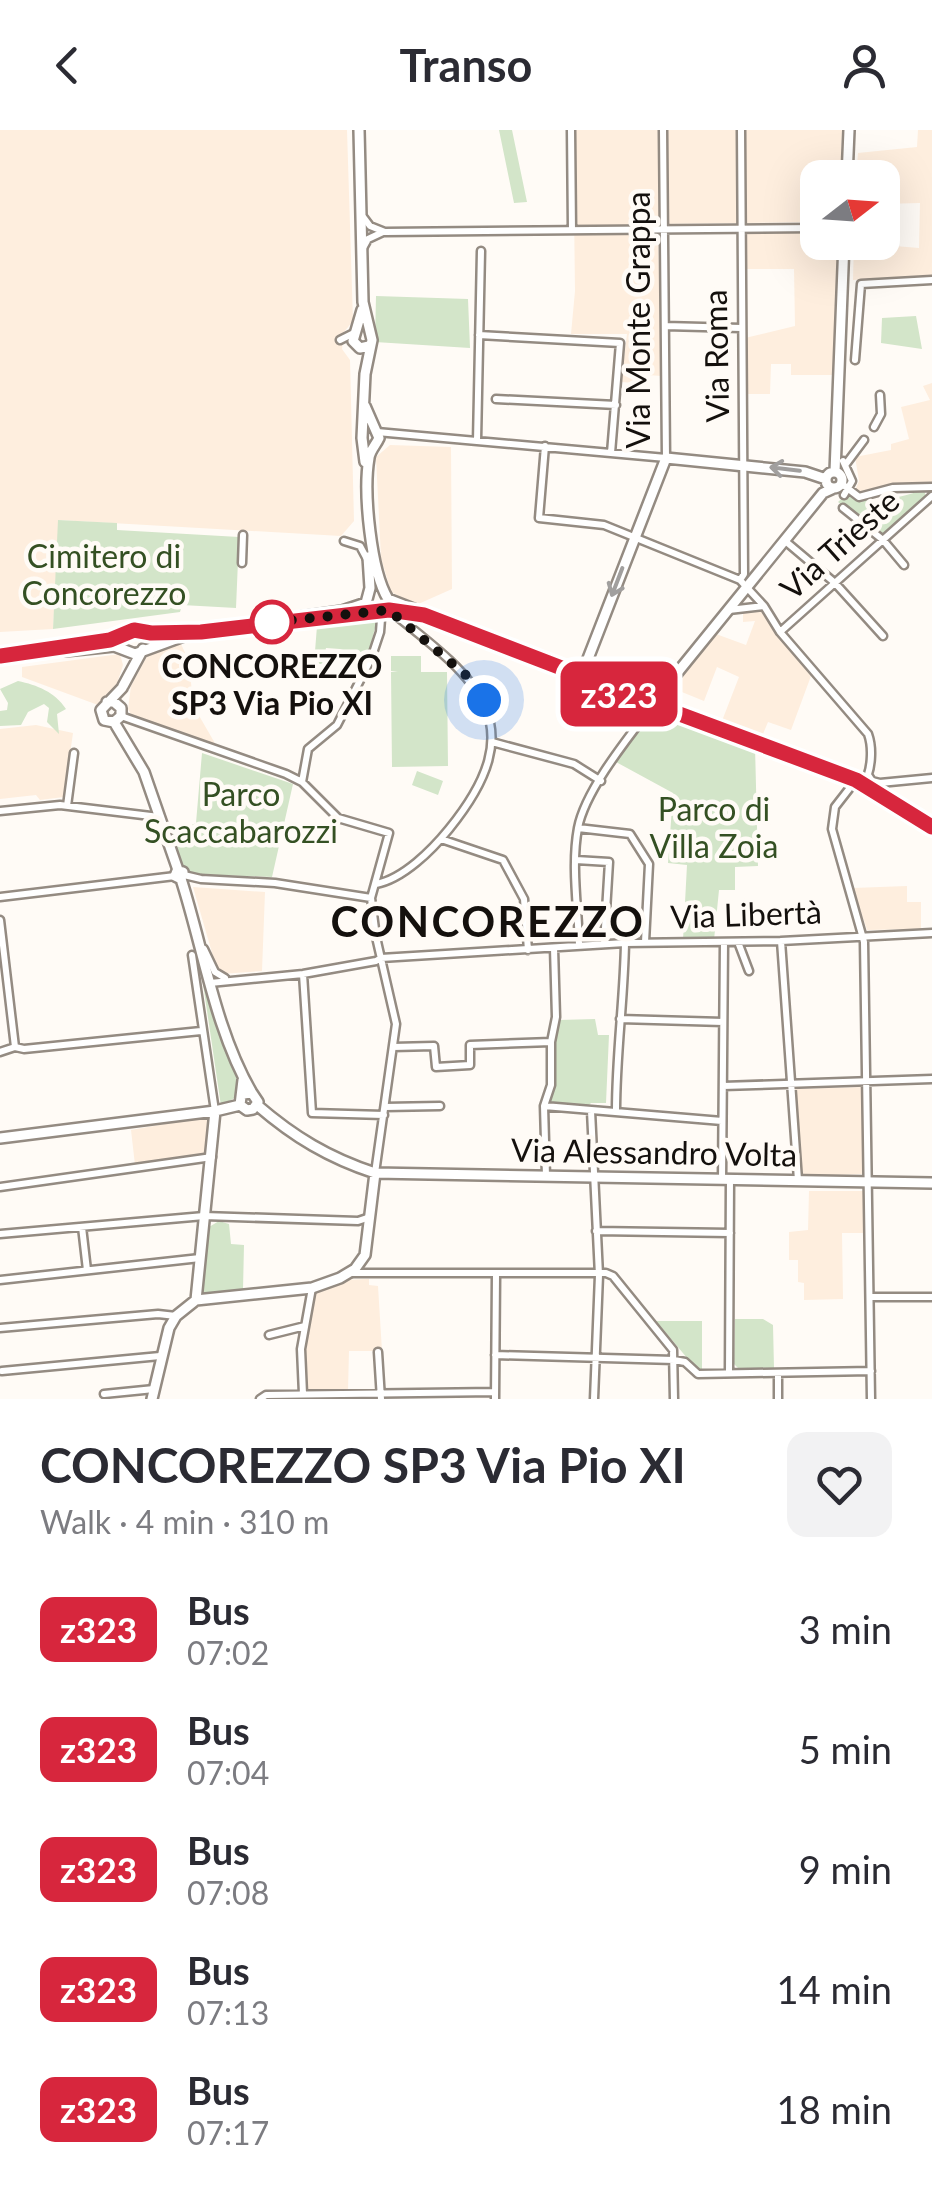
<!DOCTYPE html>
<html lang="en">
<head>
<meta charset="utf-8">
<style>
  :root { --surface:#fff; --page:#f2f2f3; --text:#2b2b33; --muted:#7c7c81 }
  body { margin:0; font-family:Lato,sans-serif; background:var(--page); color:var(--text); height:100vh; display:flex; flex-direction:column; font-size:38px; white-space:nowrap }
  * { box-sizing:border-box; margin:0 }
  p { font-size:32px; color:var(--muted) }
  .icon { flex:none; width:55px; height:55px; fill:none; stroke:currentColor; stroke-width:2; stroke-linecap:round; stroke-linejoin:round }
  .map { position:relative; height:1269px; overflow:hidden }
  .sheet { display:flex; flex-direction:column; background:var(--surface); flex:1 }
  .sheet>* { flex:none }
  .badge { padding:0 20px; border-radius:15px; font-size:35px; line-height:65px }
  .needle { width:65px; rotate:73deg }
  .controls { position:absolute; left:800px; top:30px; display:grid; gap:20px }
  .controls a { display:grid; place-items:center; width:100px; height:100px; border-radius:20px; background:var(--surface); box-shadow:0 10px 40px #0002; font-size:50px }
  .you { position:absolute; width:50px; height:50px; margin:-25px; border:8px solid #fff; border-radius:50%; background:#1a73e8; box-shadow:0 0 0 15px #1a73e833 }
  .map>.badge { position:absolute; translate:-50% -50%; box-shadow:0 0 0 5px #fff }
  .round { display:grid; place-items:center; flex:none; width:105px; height:105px; border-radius:20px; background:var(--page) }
  .overview { display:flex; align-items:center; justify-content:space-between; height:170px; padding:0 40px }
  h1 { font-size:48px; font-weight:700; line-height:75px }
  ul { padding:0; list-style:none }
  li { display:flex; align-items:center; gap:30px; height:120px; padding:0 40px }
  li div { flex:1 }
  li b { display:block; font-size:38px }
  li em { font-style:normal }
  li .badge { min-width:110px; font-weight:700; text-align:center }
  header { display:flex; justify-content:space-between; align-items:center; height:130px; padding:0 40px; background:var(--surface); font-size:45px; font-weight:700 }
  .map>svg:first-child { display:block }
  .built { fill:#feeede }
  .green { fill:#d3e5c9 }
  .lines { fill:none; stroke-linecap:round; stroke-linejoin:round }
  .street-casing { stroke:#948b82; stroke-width:11 }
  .secondary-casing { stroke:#948b82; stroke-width:14 }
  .street { stroke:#fff; stroke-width:6 }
  .secondary { stroke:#fff; stroke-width:9 }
  .oneway { stroke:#a19f9e }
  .line-casing { stroke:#fff; stroke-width:22 }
  .line { stroke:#d7263d; stroke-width:15 }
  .walk { stroke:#14100d; stroke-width:10; stroke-dasharray:0 18 }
  .stop-dot { fill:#fff; stroke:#d7263d; stroke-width:5 }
  .labels { text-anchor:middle; stroke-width:9; stroke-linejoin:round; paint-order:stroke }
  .street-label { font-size:32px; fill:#14100d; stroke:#fffbf6 }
  .park-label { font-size:32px; fill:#345023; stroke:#fffbf6 }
  .stop-label { font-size:32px; font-weight:bold; fill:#14100d; stroke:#fffbf6 }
  .district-label { font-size:42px; font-weight:bold; letter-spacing:2.5px; fill:#14100d; stroke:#fffbf6 }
</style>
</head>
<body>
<header><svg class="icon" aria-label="back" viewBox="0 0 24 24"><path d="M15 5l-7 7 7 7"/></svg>Transo<svg class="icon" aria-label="person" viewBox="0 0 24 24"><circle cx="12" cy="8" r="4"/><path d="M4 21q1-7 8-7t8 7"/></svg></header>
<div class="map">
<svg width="932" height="1269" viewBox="0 0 932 1269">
  <rect width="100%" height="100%" fill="#fffbf6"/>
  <path class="built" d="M 0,0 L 347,0 L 353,191 L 344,202 L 342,219 L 350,230 L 354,391 L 341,406 L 59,390 L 53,499 L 0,502 Z
    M 573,0 L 842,0 L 841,47 L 818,48 L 817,92 L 658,94 L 661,246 L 648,245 L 647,254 L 621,252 L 627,204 L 571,204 L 575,161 Z
    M 918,0 L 932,0 L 932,146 L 853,150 L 854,113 L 882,112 L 883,96 L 895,97 L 895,116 L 919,118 L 920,73 L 883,74 L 882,48 L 856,47 L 858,23 L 917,17 Z
    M 817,102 L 818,112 L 838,113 L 834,245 L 791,245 L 791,234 L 771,234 L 770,264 L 745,264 L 745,208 L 795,196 L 794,139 L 746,139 L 745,103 Z
    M 932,253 L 932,352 L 888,356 L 863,364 L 855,360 L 859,351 L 855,327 L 891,320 L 891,314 L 909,309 L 901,277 L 930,270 L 923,256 Z
    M 390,315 L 451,317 L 452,459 L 416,475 L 391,462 L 381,428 L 376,327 Z
    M 764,481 L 811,546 L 791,600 L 768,592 L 760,611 L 720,596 L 739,547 L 717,537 L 704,571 L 672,558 L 716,504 L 746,515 L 755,491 L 743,492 L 743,482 Z
    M 180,512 L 188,529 L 194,577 L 216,615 L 132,586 L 128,579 L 131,556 L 147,526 L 152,521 Z
    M 120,524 L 123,535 L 115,560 L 98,575 L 22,547 L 22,537 Z
    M 36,595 L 73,603 L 64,667 L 40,670 L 36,665 L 0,669 L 0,599 Z
    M 907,756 L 907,772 L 921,772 L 921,799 L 867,800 L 853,758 Z
    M 193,757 L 265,762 L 262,841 L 221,844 L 217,840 Z
    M 863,957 L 863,1044 L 800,1046 L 795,959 Z
    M 210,986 L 209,1023 L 135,1035 L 131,1000 Z
    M 809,1061 L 865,1061 L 865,1103 L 842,1103 L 843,1169 L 804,1170 L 804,1153 L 798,1152 L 798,1130 L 789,1130 L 789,1102 L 808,1100 Z
    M 369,1149 L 369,1155 L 378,1156 L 382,1221 L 349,1221 L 348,1260 L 308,1260 L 306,1221 L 313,1162 L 341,1150 Z"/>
  <path class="green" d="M 499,0 L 512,0 L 527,72 L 514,73 Z
    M 376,166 L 468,169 L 470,218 L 375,212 Z
    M 916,186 L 922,219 L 881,213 L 882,188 Z
    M 924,359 L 926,368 L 882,406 L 838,372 L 847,364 L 854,369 L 871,370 L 874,375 C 891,366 908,367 924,359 Z
    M 58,390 L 117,393 L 117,400 L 239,407 L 236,478 L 182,475 L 180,482 L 53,499 Z
    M 378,487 L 367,528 L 340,519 L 326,518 L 323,534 L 314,534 L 317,496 Z
    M 391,526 L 421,526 L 421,542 L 447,542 L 448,636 L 392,637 L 391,542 L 398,541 L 391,541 Z
    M 18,551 C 37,555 55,562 66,579 L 57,584 L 59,604 L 47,592 L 49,578 L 44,574 L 28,582 L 21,595 L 0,596 L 0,581 L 7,580 L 8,573 L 0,559 Z
    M 661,581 L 755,616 L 758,736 L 735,737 L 735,760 L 719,760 L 714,810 L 683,810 L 687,735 L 668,733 L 673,663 L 616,632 L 651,584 Z
    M 202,623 L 293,654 L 272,747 L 192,744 L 181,735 L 171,704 L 196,693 Z
    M 417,641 L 443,651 L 438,665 L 412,655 Z
    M 201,840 L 240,957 L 236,967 L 221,976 Z
    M 595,889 L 598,905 L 609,905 L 606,973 L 591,973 L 587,977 L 550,976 L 554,911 L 559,890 Z
    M 219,1091 L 229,1094 L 231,1114 L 244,1115 L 243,1160 L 201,1164 L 209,1097 Z
    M 735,1189 L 763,1189 L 773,1195 L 774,1238 L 739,1239 L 734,1234 Z
    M 656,1191 L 702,1191 L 702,1240 L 693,1235 Z"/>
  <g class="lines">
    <g class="street-casing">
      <path id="street" d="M 571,0 L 572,100
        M 364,88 L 370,96 L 385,102 L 818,98
        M 363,118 L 368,109 L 383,102
        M 665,196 L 741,198
        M 479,205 L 620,213 L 611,323
        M 340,210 L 354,203
        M 855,230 L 861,154 L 932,150
        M 496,269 L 616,275
        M 874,297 L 881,284 L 880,265
        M 377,302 L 666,328 L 663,0
        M 477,311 L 481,121
        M 545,316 L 539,388 L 604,395 L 740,450 L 764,476 L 780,502 L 868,604 C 873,618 872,642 863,654
        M 843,331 L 852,351 L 844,365
        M 846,334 L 864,310
        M 842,354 L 859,367 L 893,358 L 932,357
        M 843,378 L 883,410 L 904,435
        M 784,410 L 835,453 L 883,506
        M 344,411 L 360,416 L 368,431
        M 242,433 L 243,405
        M 740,450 L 744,444 L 741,0
        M 729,480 L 764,476
        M 780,502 L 932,366
        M 121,586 L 286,644 L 302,652 L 338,688 L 389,703 L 371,768 L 376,807 L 396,894 L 375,1043
        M 492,612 L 574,634 L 601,651
        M 868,645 L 872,651 L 880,653 L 932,648
        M 302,652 L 308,619 L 337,595 L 371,529 L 380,502 L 381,489
        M 849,659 L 835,677 L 832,699 L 864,812 L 871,1269
        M 67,676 L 74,623
        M 0,681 L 60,675 L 159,687
        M 578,698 L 630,704 L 649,734 L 645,812
        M 441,709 L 503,730 L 524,769 L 528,820
        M 576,730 L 609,732 L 604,814
        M 184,745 L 201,749 L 275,753 L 371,768
        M 376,754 C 403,749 432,720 449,699 C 535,593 478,550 390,481
        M 0,767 L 175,746
        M 0,790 L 15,917
        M 781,811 L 798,1050
        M 738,812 L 749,841
        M 579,815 C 578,777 571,736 578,698 C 585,661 627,609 650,579
        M 204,819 L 215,842 L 225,848
        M 192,825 L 215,981
        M 303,844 L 312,983 L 384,985
        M 210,853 L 303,844 L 376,831 L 381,828 L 625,813 L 781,811 L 932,803
        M 620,889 L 723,892
        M 393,917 L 434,916 L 436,937 L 470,935 L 470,915 L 551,912
        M 0,922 L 15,917 L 24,919 L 201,901
        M 723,956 L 932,949
        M 544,976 L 722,991
        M 385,977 L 440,976
        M 591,981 L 599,1145 L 594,1269
        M 616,981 C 616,925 624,869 625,813
        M 546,1046 L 544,976 L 551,955 L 551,912 L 556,887 L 554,818
        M 722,1050 L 724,812
        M 0,1057 L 212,1027
        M 82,1097 L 87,1140
        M 596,1101 L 730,1103
        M 0,1104 L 204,1086 L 358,1091 L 370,1087
        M 350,1143 L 606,1143 L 613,1146 L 673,1220 L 674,1269
        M 0,1150 L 200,1128
        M 870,1167 L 932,1167
        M 0,1198 L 158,1184 L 176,1186
        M 269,1205 L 305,1196
        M 378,1222 L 381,1269
        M 495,1225 L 674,1230 L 685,1232 L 698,1244 L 871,1241
        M 2,1241 L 160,1226
        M 729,1243 L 730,1049
        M 778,1243 L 778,1269
        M 104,1264 L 154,1259
        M 303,1264 L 301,1219 L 312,1158
        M 260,1269 L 266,1265 L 495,1262
        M 495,1269 L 496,1145"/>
    </g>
    <g class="secondary-casing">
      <path id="secondary" d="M 359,0 L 363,172 L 372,210 L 365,244 L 362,308 L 365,332
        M 847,48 L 849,0
        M 362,180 L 353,211 L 360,218 L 369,216
        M 365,276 L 379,308 C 376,315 370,320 369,328 C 363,363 371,441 388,469 L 648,571 L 655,569 L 658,576
        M826 350a8 8 0 1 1 16 0a8 8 0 1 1-16 0Z
        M 835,342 L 844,112
        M 366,473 L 370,458 L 368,427
        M 337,487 L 370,480 L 414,483
        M 65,521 L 114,516 L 135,524 L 184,506
        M 0,526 L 110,509 L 132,500 L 151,503 L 201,501 L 342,481 L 366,473
        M 582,544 L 666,328 L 805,342 L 826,349
        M 123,556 L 143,519
        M 656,569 L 823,363 L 834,358
        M 107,572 L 114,572 L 121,578 L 121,586 L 114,592 L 104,590 L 101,580 L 122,558
        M 641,572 L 651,580 L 658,576 L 856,650 L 932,697
        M 114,592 L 144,642 L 178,740
        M 181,749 L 183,742 L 177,741 L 175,746 L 181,749 C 203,817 215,900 252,963
        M 243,964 L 252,963 L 258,972 L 253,979 L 247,980 L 240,975 L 243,950
        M 257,975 C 294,1007 329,1028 375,1043 L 932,1053
        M 0,1008 L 215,981 L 240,975
        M 196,1170 L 215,981
        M 152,1269 L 169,1198 L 176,1186 L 196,1170 L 312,1158 L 340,1148 L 355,1139 L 365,1125 L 375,1043"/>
    </g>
    <use href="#street" class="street"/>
    <use href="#secondary" class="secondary"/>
  </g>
  <defs><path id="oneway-shaft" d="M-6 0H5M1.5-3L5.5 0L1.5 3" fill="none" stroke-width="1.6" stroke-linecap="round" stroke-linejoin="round" transform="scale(2.5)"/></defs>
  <g class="oneway">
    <use href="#oneway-shaft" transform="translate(785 339) rotate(-173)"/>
    <use href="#oneway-shaft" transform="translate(617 452) rotate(111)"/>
  </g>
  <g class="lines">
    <g class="line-casing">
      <path id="line" d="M 0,526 L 110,510 L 134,500 L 151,503 L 201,502 L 389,480 L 424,485 L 572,542 L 580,548 L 647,575 L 652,580 L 658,576 L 856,650 L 932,697"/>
    </g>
    <use href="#line" class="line"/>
    <path class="walk" d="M 272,492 L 264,493 L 389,480 L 468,547 L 484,570"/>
  </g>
  <circle class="stop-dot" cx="272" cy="492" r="20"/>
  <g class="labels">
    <g class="street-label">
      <text transform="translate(639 190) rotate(-90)" y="11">Via Monte Grappa</text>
      <text transform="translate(717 226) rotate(-91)" y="11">Via Roma</text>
      <text transform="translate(840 415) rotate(-42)" y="11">Via Trieste</text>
      <text transform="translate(746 785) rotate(-2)" y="11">Via Libertà</text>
      <text transform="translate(654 1023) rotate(1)" y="11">Via Alessandro Volta</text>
    </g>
    <g class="park-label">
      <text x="104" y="438">Cimitero di<tspan x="104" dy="37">Concorezzo</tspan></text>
      <text x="241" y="676">Parco<tspan x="241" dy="37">Scaccabarozzi</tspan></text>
      <text x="714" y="691">Parco di<tspan x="714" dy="37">Villa Zoia</tspan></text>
    </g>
    <g class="stop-label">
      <text x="272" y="548">CONCOREZZO<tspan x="272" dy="37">SP3 Via Pio XI</tspan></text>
    </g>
    <g class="district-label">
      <text x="488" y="807">CONCOREZZO</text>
    </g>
  </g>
</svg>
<div class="controls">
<a><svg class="needle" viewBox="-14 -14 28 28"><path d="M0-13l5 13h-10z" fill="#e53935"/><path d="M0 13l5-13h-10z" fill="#7c7c81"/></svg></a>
</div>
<div class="you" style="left:484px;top:570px"></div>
<b class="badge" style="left:619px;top:564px;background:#d7263d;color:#fff">z323</b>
</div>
<section class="sheet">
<div class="overview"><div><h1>CONCOREZZO SP3 Via Pio XI</h1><p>Walk · 4 min · 310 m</p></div><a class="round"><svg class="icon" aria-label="heart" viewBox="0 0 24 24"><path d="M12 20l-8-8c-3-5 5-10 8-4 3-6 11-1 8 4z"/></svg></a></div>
<ul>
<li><span class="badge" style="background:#d7263d;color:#fff">z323</span><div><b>Bus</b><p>07:02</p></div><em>3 min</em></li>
<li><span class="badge" style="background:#d7263d;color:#fff">z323</span><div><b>Bus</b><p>07:04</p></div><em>5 min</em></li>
<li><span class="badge" style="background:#d7263d;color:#fff">z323</span><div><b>Bus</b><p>07:08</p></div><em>9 min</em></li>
<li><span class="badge" style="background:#d7263d;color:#fff">z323</span><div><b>Bus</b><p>07:13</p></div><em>14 min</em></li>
<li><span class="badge" style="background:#d7263d;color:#fff">z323</span><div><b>Bus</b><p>07:17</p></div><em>18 min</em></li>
</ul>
</section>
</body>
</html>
